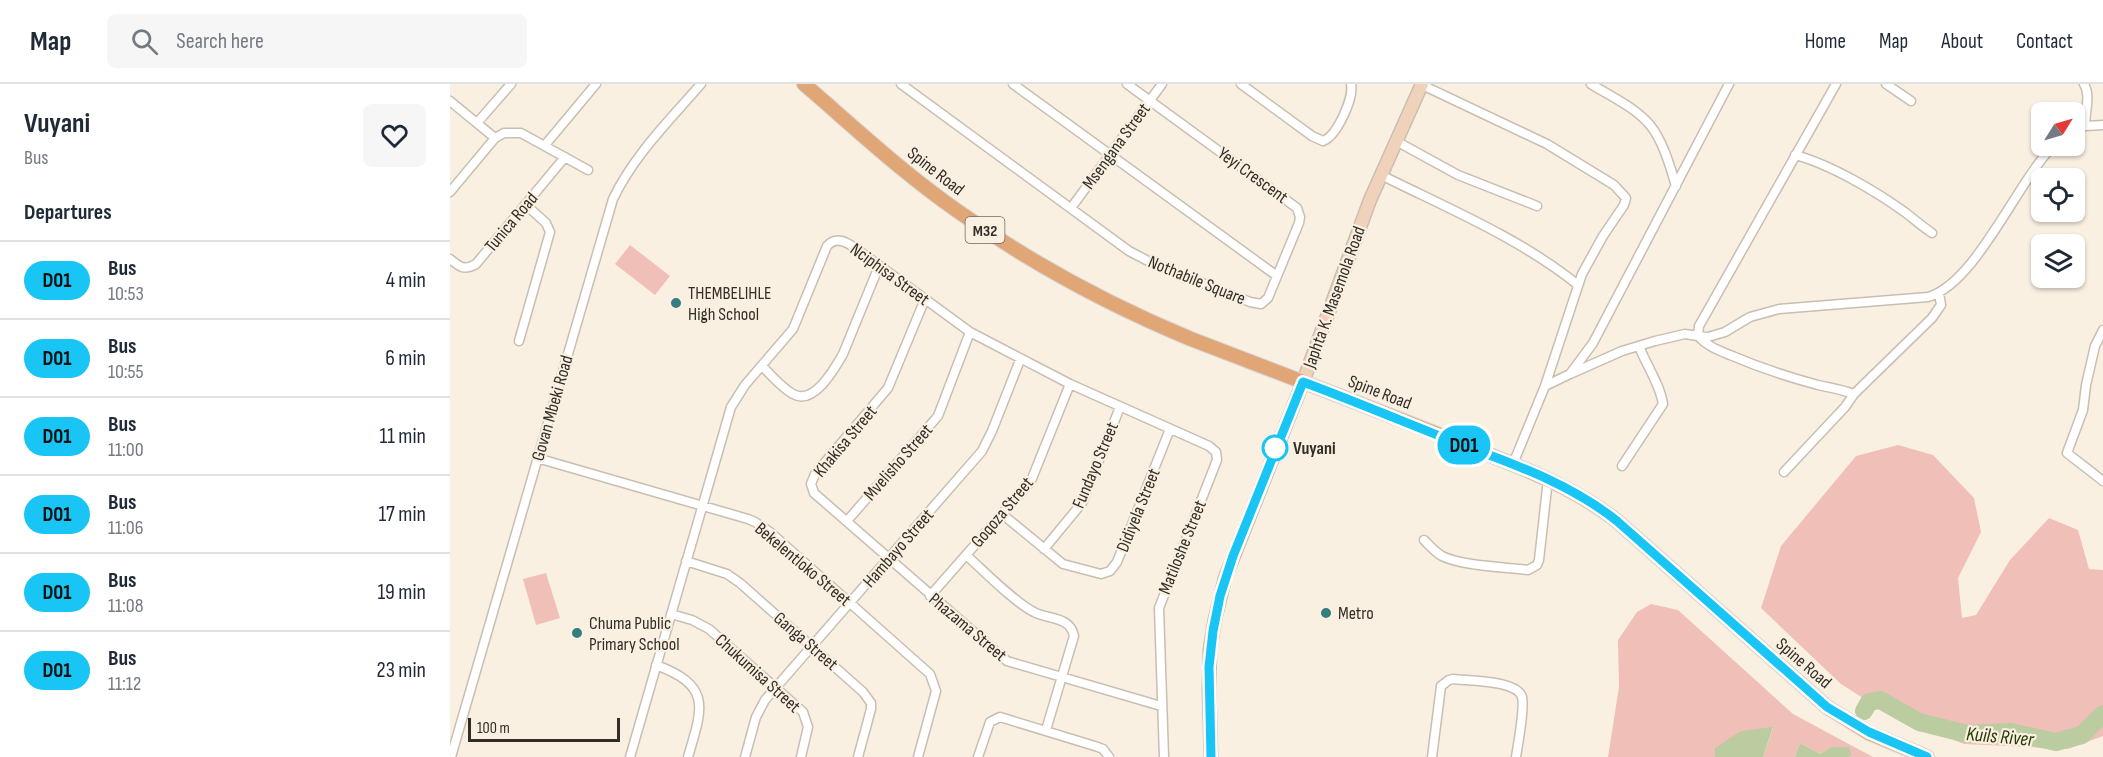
<!DOCTYPE html>
<html lang="en">
<head>
<meta charset="utf-8">
<style>
  :root { --surface:#fff; --page:#f6f6f7; --text:#1f2937; --muted:#747a83; --line:#e0e1e3 }
  body { margin:0; font-family:"Sofia Sans Condensed",sans-serif; background:var(--page); color:var(--text); height:100vh; display:flex; flex-direction:column; font-size:22px; white-space:nowrap }
  * { box-sizing:border-box; margin:0 }
  p { font-size:20px; color:var(--muted) }
  .icon { flex:none; width:33px; height:33px; fill:none; stroke:currentColor; stroke-width:2; stroke-linecap:round; stroke-linejoin:round }
  .map { position:relative; flex:1; overflow:hidden }
  .details { display:flex; flex-direction:column; background:var(--surface); width:450px }
  .details>* { flex:none }
  .badge { padding:0 12px; border-radius:20px; font-size:21px; line-height:39px }
  .needle { width:39px; rotate:53deg }
  .fabs { position:absolute; left:1581px; top:18px; display:grid; gap:12px }
  .fabs a { display:grid; place-items:center; width:54px; height:54px; border-radius:9px; background:var(--surface); box-shadow:0 2px 4px #0004; font-size:30px }
  .scale { position:absolute; left:18px; bottom:15px; width:152px; box-sizing:border-box; padding-left:6px; border:3px solid #312e28; border-top:0; font-size:16px; line-height:21px; white-space:nowrap; color:#312e28; -webkit-text-stroke:4px #faf0e2; paint-order:stroke }
  .map>.badge { position:absolute; translate:-50% -50%; box-shadow:0 0 0 3px #fff }
  h2 { padding:0 24px; font-size:22px; line-height:54px }
  .round { display:grid; place-items:center; flex:none; width:63px; height:63px; border-radius:9px; background:var(--page) }
  .headline { display:flex; align-items:center; justify-content:space-between; height:102px; padding:0 24px }
  h1 { font-size:28px; font-weight:700; line-height:45px }
  ul { padding:0; list-style:none }
  li { display:flex; align-items:center; gap:18px; height:78px; padding:0 24px; border-top:2px solid var(--line) }
  li div { flex:1 }
  li b { display:block; font-size:22px }
  li em { font-style:normal }
  li .badge { min-width:66px; font-weight:700; text-align:center }
  header { display:flex; align-items:center; gap:36px; box-sizing:border-box; height:84px; padding:0 30px; background:var(--surface); border-bottom:2px solid var(--line) }
  header strong { font-size:28px }
  nav { display:flex; gap:33px; margin-inline-start:auto; font-size:21px }
  .search { width:420px; height:54px; background:var(--page); display:flex; align-items:center; gap:15px; box-sizing:border-box; padding:0 21px; border-radius:9px; color:var(--muted); font-size:22px }
  main { display:flex; flex:1; min-height:0 }
  .map>svg:first-child { display:block }
  .green { fill:#f0bfb8 }
  .water { fill:#bacca0 }
  .lines { fill:none; stroke-linecap:round; stroke-linejoin:round }
  .river { stroke:#bacca0; stroke-width:18 }
  .street-casing { stroke:#c8beb1; stroke-width:11 }
  .secondary-casing { stroke:#c8beb1; stroke-width:15 }
  .primary-casing { stroke:#d6d5d4; stroke-width:16 }
  .street { stroke:#fff; stroke-width:8 }
  .secondary { stroke:#f0d2bb; stroke-width:12 }
  .primary { stroke:#e0a676; stroke-width:14 }
  .line-casing { stroke:#fff; stroke-width:14 }
  .line { stroke:#18c5f4; stroke-width:9 }
  .poi-dot { fill:#357e80; stroke:#faf0e2; stroke-width:2 }
  .stop-dot { fill:#fff; stroke:#18c5f4; stroke-width:3 }
  .labels { text-anchor:middle; stroke-width:4.5; stroke-linejoin:round; paint-order:stroke }
  .shield { fill:#faf0e2; stroke:#6d6860; stroke-width:1.5 }
  .shield-label { font-size:16px; font-weight:bold; fill:#312e28 }
  .street-label { font-size:18px; fill:#312e28; stroke:#faf0e2 }
  .poi-label { font-size:18px; fill:#312e28; stroke:#faf0e2; text-anchor:start }
  .stop-label { font-size:18px; font-weight:bold; fill:#312e28; stroke:#faf0e2; text-anchor:start }
  .water-label { font-size:20px; font-style:italic; fill:#2a3a07; stroke:#faf0e2 }
</style>
</head>
<body>
<header>
<strong>Map</strong>
<div class="search"><svg class="icon" aria-label="search" viewBox="0 0 24 24"><circle cx="10" cy="10" r="6"/><path d="M15 15l6 6"/></svg>Search here</div>
<nav><a>Home</a><a>Map</a><a>About</a><a>Contact</a></nav>
</header>
<main>
<section class="details">
<div class="headline"><div><h1>Vuyani</h1><p>Bus</p></div><a class="round"><svg class="icon" aria-label="heart" viewBox="0 0 24 24"><path d="M12 20l-8-8c-3-5 5-10 8-4 3-6 11-1 8 4z"/></svg></a></div>
<h2>Departures</h2>
<ul>
<li><span class="badge" style="background:#18c5f4;color:#111">D01</span><div><b>Bus</b><p>10:53</p></div><em>4 min</em></li>
<li><span class="badge" style="background:#18c5f4;color:#111">D01</span><div><b>Bus</b><p>10:55</p></div><em>6 min</em></li>
<li><span class="badge" style="background:#18c5f4;color:#111">D01</span><div><b>Bus</b><p>11:00</p></div><em>11 min</em></li>
<li><span class="badge" style="background:#18c5f4;color:#111">D01</span><div><b>Bus</b><p>11:06</p></div><em>17 min</em></li>
<li><span class="badge" style="background:#18c5f4;color:#111">D01</span><div><b>Bus</b><p>11:08</p></div><em>19 min</em></li>
<li><span class="badge" style="background:#18c5f4;color:#111">D01</span><div><b>Bus</b><p>11:12</p></div><em>23 min</em></li>
</ul>
</section>
<div class="map">
<svg width="1653" height="673" viewBox="0 0 1653 673">
  <rect width="100%" height="100%" fill="#faf0e2"/>
  <path class="green" d="M 180,161 L 220,192 L 205,211 L 165,180 Z
    M 1448,361 L 1483,371 L 1524,414 L 1531,448 L 1508,494 L 1512,534 L 1526,531 L 1560,476 L 1599,434 L 1628,446 L 1639,485 L 1653,486 L 1653,652 L 1618,665 L 1514,660 L 1438,630 L 1391,600 L 1311,524 L 1331,462 L 1406,372 Z
    M 96,489 L 110,534 L 86,541 L 73,495 Z
    M 1201,520 L 1228,526 L 1343,630 L 1423,673 L 1399,673 L 1401,671 L 1381,663 L 1370,670 L 1350,659 L 1345,673 L 1313,673 L 1323,644 L 1266,664 L 1265,673 L 1158,673 L 1169,603 L 1168,556 L 1187,528 Z"/>
  <path class="water" d="M 1323,643 L 1313,673 L 1265,673 L 1265,664 L 1291,647 Z
    M 1350,659 L 1370,670 L 1381,663 L 1399,663 L 1401,671 L 1399,673 L 1345,673 Z"/>
  <g class="lines">
    <path class="river" d="M 1414,627 L 1419,618 L 1430,616 L 1469,638 L 1517,650 L 1561,648 L 1606,658 L 1632,651 L 1653,630"/>
    <g class="street-casing">
      <path id="street" d="M 451,0 L 679,167 L 702,179 L 800,218 L 811,220 L 818,214 L 849,139 L 850,133 L 847,124 L 677,0
        M 563,0 L 827,192
        M 791,0 L 862,52 L 873,57 C 887,52 904,14 901,0
        M 1141,0 C 1160,12 1185,23 1200,41 C 1213,57 1220,82 1226,102
        M 1436,0 L 1461,17
        M 972,1 L 1097,60 L 1164,101 L 1176,114 L 1174,121 L 1153,152 L 1132,190 L 1095,302 L 1063,380
        M 0,17 L 45,54
        M 27,39 L 61,0
        M 1635,42 L 1653,41
        M 1624,47 L 1635,42 C 1635,28 1641,11 1634,0
        M 946,57 L 1008,91 L 1087,122
        M 95,61 L 146,0
        M 1345,71 C 1380,80 1427,108 1456,129 C 1465,136 1473,143 1482,149
        M 931,91 C 997,124 1070,154 1128,201
        M 0,108 L 45,54 L 54,49 L 71,49 L 138,86
        M 621,124 L 712,0
        M 0,175 C 10,183 14,187 26,180 L 115,73
        M 475,215 L 438,304 L 365,390 L 361,400 L 364,409 L 557,577 L 711,622
        M 1653,246 L 1645,262 L 1636,301 L 1633,326 L 1617,369 L 1653,397
        M 1248,252 L 1258,253 L 1275,248 L 1300,233 L 1329,225 L 1478,213 C 1526,199 1566,100 1603,62
        M 1248,252 C 1257,262 1268,266 1280,271 C 1308,283 1338,293 1368,301 C 1381,304 1390,305 1404,310 L 1482,234 L 1491,221 L 1489,209
        M 69,257 L 100,148 L 96,139 L 76,121
        M 312,282 C 321,291 332,304 343,310 C 364,322 385,284 393,270 L 429,182
        M 1120,290 L 1172,267 L 1205,257 L 1235,250 L 1248,252 L 1249,242 L 1253,235 L 1386,0
        M 1095,302 L 1120,290 L 1143,259 L 1279,0
        M 87,374 L 298,435 L 305,438 L 320,448 L 480,590 L 486,607 L 468,673
        M 1172,382 L 1213,320 C 1210,300 1196,281 1189,262
        M 1334,388 L 1395,323 L 1404,310
        M 552,430 L 613,480 L 651,490 L 660,487 L 667,478 L 720,345
        M 397,437 L 488,332 L 520,248
        M 974,456 C 980,462 985,468 992,472 C 1012,482 1054,483 1078,486 L 1087,481 L 1089,476 L 1098,395
        M 594,465 L 632,419 L 670,323
        M 516,471 C 534,487 564,518 584,528 C 599,536 620,532 624,552 L 596,646
        M 236,477 L 277,490 L 290,499 L 413,608 L 421,619 L 421,625 L 408,673
        M 480,512 L 581,397 L 620,300
        M 221,530 L 242,536 L 259,545 L 353,628 L 358,643 L 351,673
        M 206,581 C 263,602 252,625 238,673
        M 1,673 L 163,115 C 184,71 219,37 251,0
        M 180,673 L 281,323 L 295,301 L 343,245 L 377,162 C 387,151 398,159 408,166 L 520,248 L 620,300 L 759,362 L 766,368 L 767,376 L 709,524 L 714,673
        M 295,673 L 306,633 L 315,616 L 532,367 L 542,347 L 570,276
        M 528,673 L 540,638 L 550,633 L 648,663 L 653,665 L 659,673
        M 982,673 L 991,602 L 999,596 L 1003,595 C 1019,597 1067,596 1072,613 C 1075,623 1068,660 1066,673"/>
    </g>
    <g class="secondary-casing">
      <path id="secondary" d="M 761,673 L 759,605 L 760,565 L 765,535 L 775,494 L 853,298 L 920,116 L 972,0"/>
    </g>
    <g class="primary-casing">
      <path id="primary" d="M 354,0 C 404,43 454,90 509,128 C 581,179 659,221 741,255 C 827,288 914,321 1000,355 C 1058,379 1117,398 1167,437 L 1377,623 L 1419,649 L 1477,673"/>
    </g>
    <use href="#street" class="street"/>
    <use href="#secondary" class="secondary"/>
    <use href="#primary" class="primary"/>
  </g>
  <g class="lines">
    <g class="line-casing">
      <path id="line" d="M 761,673 L 759,583 L 763,547 L 770,512 L 783,472 L 853,298 C 907,318 961,341 1015,362 C 1069,382 1122,401 1167,437 L 1377,623 L 1419,648 L 1477,673"/>
    </g>
    <use href="#line" class="line"/>
  </g>
  <g class="poi-dot">
    <circle cx="226" cy="219" r="6"/>
    <circle cx="876" cy="529" r="6"/>
    <circle cx="127" cy="549" r="6"/>
  </g>
  <circle class="stop-dot" cx="825" cy="364" r="12"/>
  <g class="labels">
    <rect class="shield" x="515.5" y="133" width="39" height="26" rx="4.5"/>
    <g class="shield-label">
      <text x="535" y="152">M32</text>
    </g>
    <g class="street-label">
      <text transform="translate(666 62) rotate(-54)" y="6">Msengana Street</text>
      <text transform="translate(486 87) rotate(38)" y="6">Spine Road</text>
      <text transform="translate(803 91) rotate(36)" y="6">Yeyi Crescent</text>
      <text transform="translate(61 138) rotate(-50)" y="6">Tunica Road</text>
      <text transform="translate(440 190) rotate(36)" y="6">Nciphisa Street</text>
      <text transform="translate(747 196) rotate(22)" y="6">Nothabile Square</text>
      <text transform="translate(884 213) rotate(-70)" y="6">Japhta K. Masemola Road</text>
      <text transform="translate(930 308) rotate(21)" y="6">Spine Road</text>
      <text transform="translate(102 324) rotate(-74)" y="6">Govan Mbeki Road</text>
      <text transform="translate(395 357) rotate(-50)" y="6">Khakisa Street</text>
      <text transform="translate(448 378) rotate(-49)" y="6">Mvelisho Street</text>
      <text transform="translate(645 381) rotate(-67)" y="6">Fundayo Street</text>
      <text transform="translate(688 426) rotate(-68)" y="6">Didiyela Street</text>
      <text transform="translate(552 428) rotate(-50)" y="6">Goqoza Street</text>
      <text transform="translate(732 463) rotate(-68)" y="6">Matiloshe Street</text>
      <text transform="translate(448 464) rotate(-49)" y="6">Hambayo Street</text>
      <text transform="translate(353 480) rotate(40)" y="6">Bekelentloko Street</text>
      <text transform="translate(518 543) rotate(40)" y="6">Phazama Street</text>
      <text transform="translate(356 557) rotate(41)" y="6">Ganga Street</text>
      <text transform="translate(1354 579) rotate(41)" y="6">Spine Road</text>
      <text transform="translate(308 589) rotate(42)" y="6">Chukumisa Street</text>
    </g>
    <g class="poi-label">
      <text x="238" y="215">THEMBELIHLE<tspan x="238" dy="21">High School</tspan></text>
      <text x="888" y="535">Metro</text>
      <text x="139" y="545">Chuma Public<tspan x="139" dy="21">Primary School</tspan></text>
    </g>
    <g class="stop-label">
      <text x="843" y="370">Vuyani</text>
    </g>
    <g class="water-label">
      <text transform="translate(1550 652) rotate(5)" y="7">Kuils River</text>
    </g>
  </g>
</svg>
<div class="fabs">
<a><svg class="needle" viewBox="-14 -14 28 28"><path d="M0-13l5 13h-10z" fill="#e53935"/><path d="M0 13l5-13h-10z" fill="#747a83"/></svg></a>
<a><svg class="icon" aria-label="locate" viewBox="0 0 24 24"><circle cx="12" cy="12" r="6"/><path d="M12 2v4M12 18v4M2 12h4M18 12h4"/></svg></a>
<a><svg class="icon" aria-label="layers" viewBox="0 0 24 24"><path d="M12 4l9 5-9 5-9-5zM3 14l9 5 9-5"/></svg></a>
</div>
<div class="scale">100 m</div>
<b class="badge" style="left:1014px;top:361px;background:#18c5f4;color:#111">D01</b>
</div>
</main>
</body>
</html>
